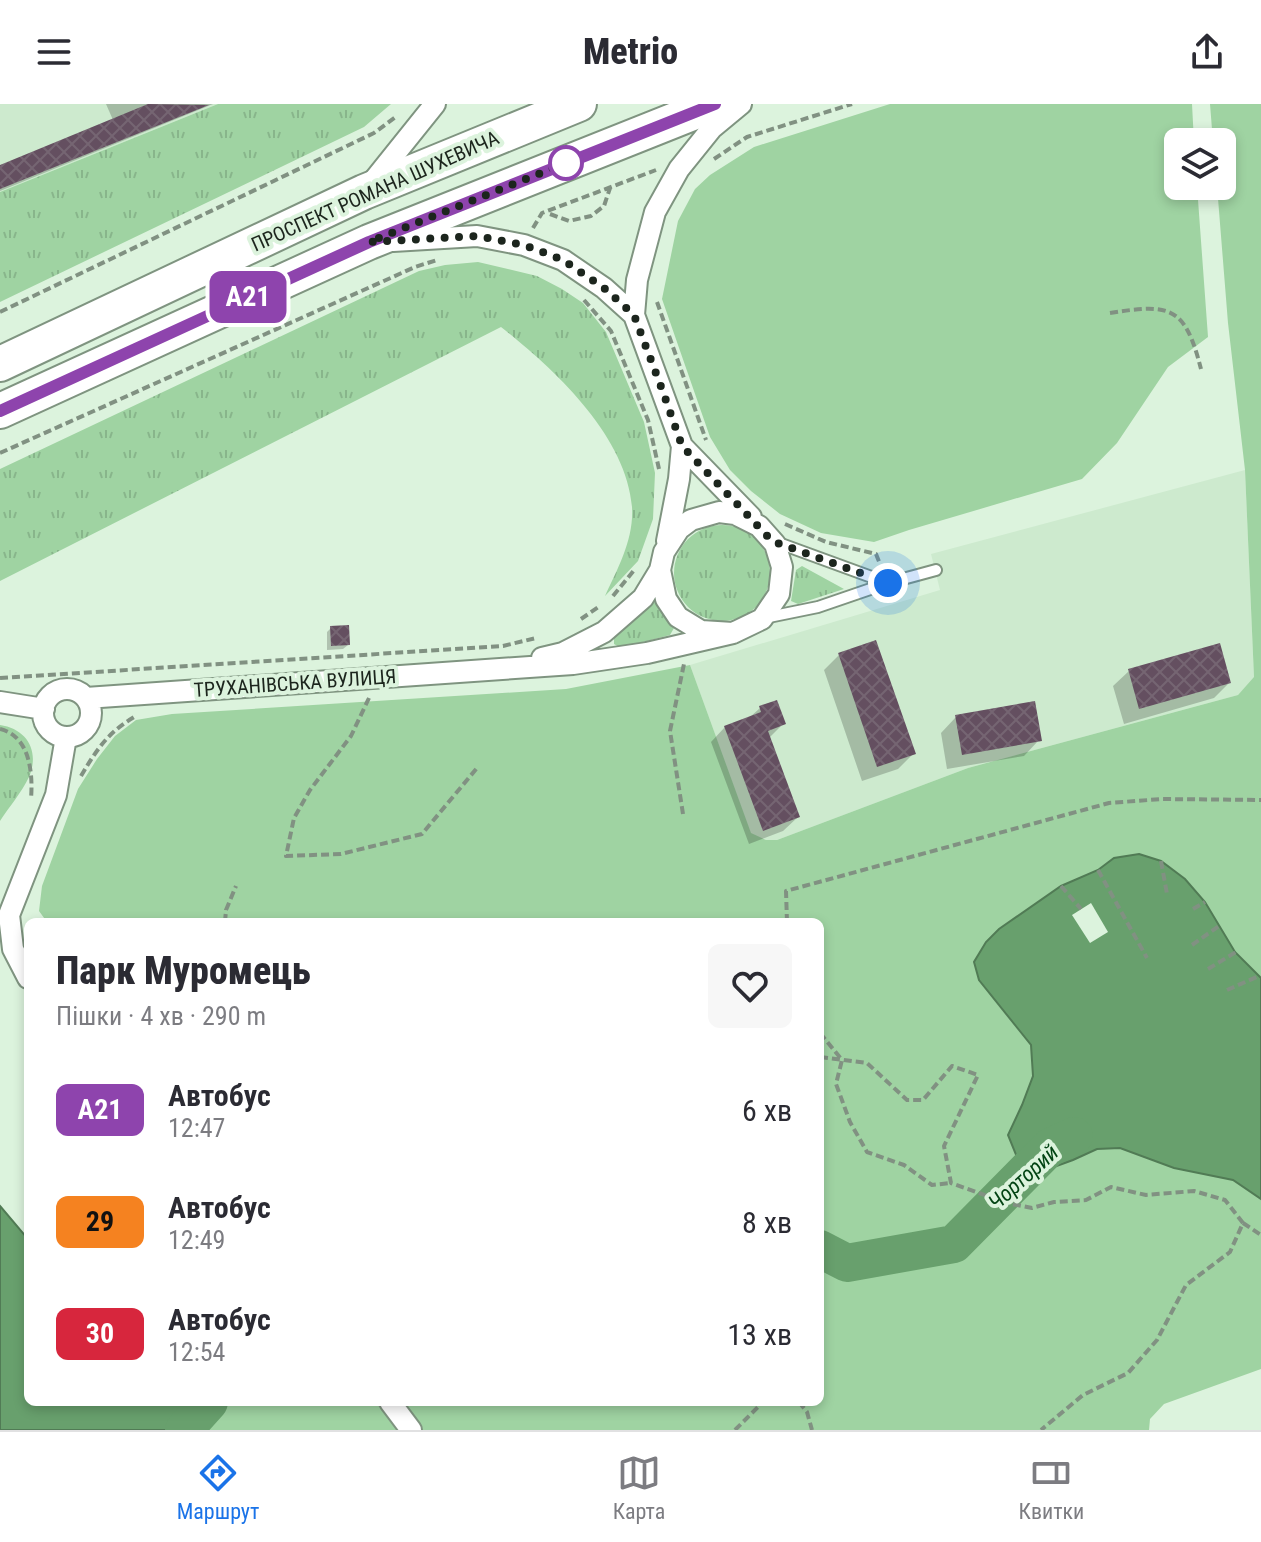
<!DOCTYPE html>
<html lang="uk">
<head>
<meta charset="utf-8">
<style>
  :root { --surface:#fff; --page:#f7f7f7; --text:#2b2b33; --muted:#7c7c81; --line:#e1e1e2; --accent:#1a73e8 }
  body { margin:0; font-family:"Roboto Condensed",sans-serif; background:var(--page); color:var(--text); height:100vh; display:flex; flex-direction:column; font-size:30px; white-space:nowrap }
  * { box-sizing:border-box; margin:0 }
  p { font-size:26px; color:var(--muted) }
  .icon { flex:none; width:44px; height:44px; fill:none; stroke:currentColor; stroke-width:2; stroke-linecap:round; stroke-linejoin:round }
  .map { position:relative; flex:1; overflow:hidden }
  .side { position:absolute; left:24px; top:814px; width:800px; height:488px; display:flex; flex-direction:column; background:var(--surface); border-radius:12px; box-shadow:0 4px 12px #0003 }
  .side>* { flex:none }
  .badge { padding:0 16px; border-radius:12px; font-size:28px; line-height:52px }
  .fabs { position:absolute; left:1164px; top:24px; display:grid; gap:16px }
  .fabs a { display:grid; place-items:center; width:72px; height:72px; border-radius:12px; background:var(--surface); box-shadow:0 4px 12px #0003; font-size:40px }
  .you { position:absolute; width:40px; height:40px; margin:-20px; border:6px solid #fff; border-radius:50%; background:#1a73e8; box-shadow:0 0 0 12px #1a73e833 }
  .map>.badge { position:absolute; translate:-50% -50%; box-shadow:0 0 0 4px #fff }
  .round { display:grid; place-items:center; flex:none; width:84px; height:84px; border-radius:12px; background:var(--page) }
  .overview { display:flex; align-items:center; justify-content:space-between; height:136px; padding:0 32px }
  h1 { font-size:38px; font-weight:800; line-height:60px }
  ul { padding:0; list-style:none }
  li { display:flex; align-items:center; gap:24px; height:112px; padding:0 32px }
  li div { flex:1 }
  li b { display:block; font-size:30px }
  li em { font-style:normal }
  li .badge { min-width:88px; font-weight:700; text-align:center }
  header { display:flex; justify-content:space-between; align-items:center; height:104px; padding:0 32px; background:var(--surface); font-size:36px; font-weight:800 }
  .tab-bar { display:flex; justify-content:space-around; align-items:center; height:112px; border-top:2px solid var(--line); background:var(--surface); font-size:22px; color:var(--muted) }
  .tab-bar a { display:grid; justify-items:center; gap:4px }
  .tab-bar .active { color:var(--accent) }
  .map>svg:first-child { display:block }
  .built { fill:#cdeace }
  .grass { fill:url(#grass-tufts) }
  .park { fill:#9fd3a2 }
  .water { fill:#68a06d; stroke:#517b55; stroke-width:2 }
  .pier { fill:#dcf3dd }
  .shadow { fill:#0003 }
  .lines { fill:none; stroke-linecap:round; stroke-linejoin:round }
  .river { stroke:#68a06d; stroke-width:38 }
  .building { fill:url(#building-cross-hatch) }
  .lane-casing { stroke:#7f9480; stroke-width:14 }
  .street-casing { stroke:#7f9480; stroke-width:24 }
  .primary-casing { stroke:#7f9480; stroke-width:38 }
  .path { stroke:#819182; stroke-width:4; stroke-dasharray:8 4; stroke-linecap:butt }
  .lane { stroke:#fff; stroke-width:10 }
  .street { stroke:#fff; stroke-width:20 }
  .primary { stroke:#fff; stroke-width:34 }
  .line-casing { stroke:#fff; stroke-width:18 }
  .line { stroke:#8e44ad; stroke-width:12 }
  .walk { stroke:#1c251d; stroke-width:8; stroke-dasharray:0 14.4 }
  .stop-dot { fill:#fff; stroke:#8e44ad; stroke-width:4 }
  .labels { text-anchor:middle; stroke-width:8; stroke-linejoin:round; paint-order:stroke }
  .street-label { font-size:20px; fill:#1c251d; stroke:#dcf3dd }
  .water-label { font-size:22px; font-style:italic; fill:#034414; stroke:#dcf3dd }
</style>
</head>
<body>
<header><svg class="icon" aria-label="menu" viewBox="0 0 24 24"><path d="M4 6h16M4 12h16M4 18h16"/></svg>Metrio<svg class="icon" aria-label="share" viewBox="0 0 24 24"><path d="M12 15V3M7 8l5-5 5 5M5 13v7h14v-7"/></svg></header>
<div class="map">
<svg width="1261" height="1326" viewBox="0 0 1261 1326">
  <defs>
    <pattern id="grass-tufts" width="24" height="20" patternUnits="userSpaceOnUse" patternTransform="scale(2)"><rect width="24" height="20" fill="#9fd3a2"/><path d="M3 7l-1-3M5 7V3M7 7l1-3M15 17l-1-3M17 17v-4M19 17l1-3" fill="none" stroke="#88b58b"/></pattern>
    <pattern id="building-cross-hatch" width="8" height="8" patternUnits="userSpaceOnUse" patternTransform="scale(2)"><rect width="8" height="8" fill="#644f60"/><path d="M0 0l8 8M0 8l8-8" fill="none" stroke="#756572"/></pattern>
  </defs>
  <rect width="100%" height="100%" fill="#dcf3dd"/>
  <path class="built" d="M 0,0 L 218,0 L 0,88 Z
    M 1245,366 L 1254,574 L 1238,591 L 968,664 L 777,736 L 766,736 L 751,730 L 690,561 L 940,486 L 931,450 Z"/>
  <path class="grass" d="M 218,0 L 391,0 L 364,23 L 0,198 L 0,88 Z
    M 478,158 L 537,172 L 562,185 L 583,199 L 606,228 L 644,318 L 655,369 L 653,415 L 638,457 L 605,492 C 618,464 634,435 632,403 C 626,331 554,265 501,223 L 0,477 L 0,365 L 419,167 L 445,161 Z
    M674 469a48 48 0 1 1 96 0a48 48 0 1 1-96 0Z
    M 802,462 L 844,485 L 798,500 L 791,497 L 796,466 Z
    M 657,498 L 674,524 L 670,531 L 621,544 L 614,540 L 614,533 L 648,500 Z
    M 0,621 C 27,625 40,647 29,673 C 22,688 9,703 0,717 Z"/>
  <path class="park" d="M 890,0 L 1192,0 L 1194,38 L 1178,38 L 1178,82 L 1197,82 L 1208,233 L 1168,263 L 1117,339 L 1082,375 L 909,426 L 874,438 L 821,429 L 780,410 L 751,387 L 730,366 L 710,333 L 662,195 L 678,117 L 695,85 L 710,71 L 754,43 Z
    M 1210,0 L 1261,0 L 1261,874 L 1236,848 L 1228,837 L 1115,754 L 1098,766 L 1061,782 L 999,825 L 986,838 L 995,897 L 1031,941 L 1033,972 L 1022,1001 L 1073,1056 L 1097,1045 L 1120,1044 L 1174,1064 L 1234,1076 L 1261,1095 L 1261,1265 L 1164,1300 L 1150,1315 L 1149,1326 L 202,1326 L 178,1298 L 820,1298 L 820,818 L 47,818 L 39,807 L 42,782 L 78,685 L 97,655 L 115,632 L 136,616 L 172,610 L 566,585 L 690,561 L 751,729 L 766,736 L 777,736 L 968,664 L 1238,591 L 1254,573 L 1245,366 L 1228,219 L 1217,82 L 1222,82 L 1222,38 L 1213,38 Z"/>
  <path class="water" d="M 1139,750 L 1161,757 L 1185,775 L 1205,798 L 1235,848 L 1261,874 L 1261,1095 L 1233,1076 L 1174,1064 L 1120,1044 L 1097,1045 L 1073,1056 L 1043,1067 L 1019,1058 L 1008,1031 L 1022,1001 L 1033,972 L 1031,941 L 979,876 L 974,858 L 986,838 L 999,825 L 1061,782 L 1098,766 L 1114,754 Z
    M 0,1102 L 28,1135 L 28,1298 L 178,1298 L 202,1326 L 0,1326 Z"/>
  <path class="pier" d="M 1091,799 L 1108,828 L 1090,839 L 1072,811 Z"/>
  <path class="shadow" d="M 106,0 L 213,0 L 0,87 L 0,63 L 113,16 Z
    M 331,524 L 348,541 L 343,545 L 327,546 L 327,528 Z
    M 839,551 L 913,650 L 898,665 L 862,677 L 824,566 Z
    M 1129,567 L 1229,579 L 1214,594 L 1124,620 L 1113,582 Z
    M 760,604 L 784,619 L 768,635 L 798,713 L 783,727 L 749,740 L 711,638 L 725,623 L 749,614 Z
    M 956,613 L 1039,636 L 1024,652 L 947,665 L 941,629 Z"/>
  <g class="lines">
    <path class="river" d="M 820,1145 L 847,1159 L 954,1140 L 1049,1044 L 1074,1032
      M 184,1326 L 209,1298"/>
  </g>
  <path class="building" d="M 148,0 L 209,1 L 0,85 L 0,61 Z
    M 349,521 L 350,541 L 331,542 L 330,522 Z
    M 876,536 L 916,650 L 877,663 L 838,549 Z
    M 1220,539 L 1231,579 L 1139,605 L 1128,565 Z
    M 777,596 L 786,620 L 768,627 L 800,713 L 763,727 L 724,622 L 761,608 L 759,602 Z
    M 1035,597 L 1042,637 L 962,651 L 955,611 Z"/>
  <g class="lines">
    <g class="lane-casing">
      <path id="lane" d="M 773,437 L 888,479
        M 764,514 L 818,503 L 888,479 L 936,466"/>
    </g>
    <g class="street-casing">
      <path id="street" d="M 741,0 L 712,24 L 679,65 L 655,108 L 637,176 L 634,211 L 682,342 L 751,413
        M 370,81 L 435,0
        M 393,137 L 477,132 L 524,141 L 563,156 L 604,184 L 634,211
        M 667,437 L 679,375 L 682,342
        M 542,554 L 563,549 L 604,528 L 643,494 L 660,466
        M43 609a24 24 0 1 1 48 0a24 24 0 1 1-48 0Z
        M 86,594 L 573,560 L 647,549 L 733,529 L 762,515 L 779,490 L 782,463 L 775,440 L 759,422 L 735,410 L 719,408 L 691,416 L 679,425 L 664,448 L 660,466 L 666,495 L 678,513 L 701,527 L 733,529
        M 0,598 L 44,605
        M 28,874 L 13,845 L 9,811 L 56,691 L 66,633
        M 390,1298 L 411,1326"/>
    </g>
    <g class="primary-casing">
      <path id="primary" d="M 0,260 L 364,88 L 579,0
        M 0,307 L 369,138 L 715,0"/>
    </g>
    <path class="path" d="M 714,55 L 747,33 L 852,0
      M 550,110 L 569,117 L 591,112 L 604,102 L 610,84
      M 533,124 L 542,109 L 656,66
      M 584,196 L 611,227 L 648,316 L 659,365
      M 657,198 L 706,336
      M 0,208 L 374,29 L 397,12
      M 1110,209 C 1172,199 1185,203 1201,265
      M 0,349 L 415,163 L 437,156
      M 785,420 L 826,438 L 876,450 L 880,460
      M 613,492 L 635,465
      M 581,515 L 600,502
      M 0,574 L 503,542 L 536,534
      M 369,594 L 351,632 L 310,686 L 294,714 L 286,752 L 341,750 L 422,730 L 477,664
      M 0,625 C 30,632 33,669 31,695
      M 81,672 C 97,645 108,628 136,612
      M 683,710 L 670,627 L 684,560
      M 1161,757 L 1167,790
      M 1098,766 L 1147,854
      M 1061,782 L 1081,805
      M 1193,805 L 1205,798
      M 225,818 L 226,806 L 236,782
      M 787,818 L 786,787 L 1109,699 L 1162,695 L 1261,696
      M 1192,841 L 1219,822
      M 1208,865 L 1236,848
      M 1227,886 L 1259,872
      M 820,929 L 842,956 L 836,980 L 850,1018 L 867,1048 L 904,1061 L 932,1081 L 951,1079
      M 820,953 L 867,959 L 907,996 L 923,996 L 952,962 L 978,971 L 944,1042 L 951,1079 L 1007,1099 L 1032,1104 L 1054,1098 L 1086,1096 L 1111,1083 L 1146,1091 L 1194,1087 L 1225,1096 L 1243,1119 L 1230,1148 L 1186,1181 L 1157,1236 L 1128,1269 L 1083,1291 L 1041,1326
      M 1243,1119 L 1261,1131
      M 799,1298 L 807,1308 L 812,1326
      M 735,1326 L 763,1298"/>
    <use href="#lane" class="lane"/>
    <use href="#street" class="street"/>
    <use href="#primary" class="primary"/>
  </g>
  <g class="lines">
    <g class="line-casing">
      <path id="line" d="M 0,307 L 369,138 L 715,0"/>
    </g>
    <use href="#line" class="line"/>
    <path class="walk" d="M 566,59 L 369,138 L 477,132 L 524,141 L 563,156 L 604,184 L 634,211 L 663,288 L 682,342 L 772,437 L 888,479"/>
  </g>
  <circle class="stop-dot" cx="566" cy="59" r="16"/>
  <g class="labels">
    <g class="street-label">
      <text transform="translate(375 87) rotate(-24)" y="7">ПРОСПЕКТ РОМАНА ШУХЕВИЧА</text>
      <text transform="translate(295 579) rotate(-4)" y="7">ТРУХАНІВСЬКА ВУЛИЦЯ</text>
    </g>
    <g class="water-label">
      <text transform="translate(1023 1073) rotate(-42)" y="8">Чорторий</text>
    </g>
  </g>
</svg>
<div class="fabs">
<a><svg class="icon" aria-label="layers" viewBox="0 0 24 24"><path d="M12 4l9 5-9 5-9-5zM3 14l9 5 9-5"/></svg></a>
</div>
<div class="you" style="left:888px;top:479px"></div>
<b class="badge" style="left:248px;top:193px;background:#8e44ad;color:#fff">А21</b>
<section class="side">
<div class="overview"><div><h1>Парк Муромець</h1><p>Пішки · 4 хв · 290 m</p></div><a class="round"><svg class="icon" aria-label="heart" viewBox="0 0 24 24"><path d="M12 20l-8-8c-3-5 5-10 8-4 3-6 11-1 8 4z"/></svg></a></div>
<ul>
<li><span class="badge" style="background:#8e44ad;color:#fff">А21</span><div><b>Автобус</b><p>12:47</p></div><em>6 хв</em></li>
<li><span class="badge" style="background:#f58220;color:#111">29</span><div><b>Автобус</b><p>12:49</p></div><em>8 хв</em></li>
<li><span class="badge" style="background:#d7263d;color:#fff">30</span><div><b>Автобус</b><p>12:54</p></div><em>13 хв</em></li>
</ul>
</section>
</div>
<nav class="tab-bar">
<a class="active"><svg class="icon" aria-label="directions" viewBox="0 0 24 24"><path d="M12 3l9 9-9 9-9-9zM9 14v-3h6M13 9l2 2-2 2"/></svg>Маршрут</a>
<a><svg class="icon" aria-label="map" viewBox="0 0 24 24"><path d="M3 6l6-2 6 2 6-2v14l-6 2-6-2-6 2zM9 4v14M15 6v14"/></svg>Карта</a>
<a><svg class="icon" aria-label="tickets" viewBox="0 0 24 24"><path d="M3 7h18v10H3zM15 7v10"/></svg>Квитки</a>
</nav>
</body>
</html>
